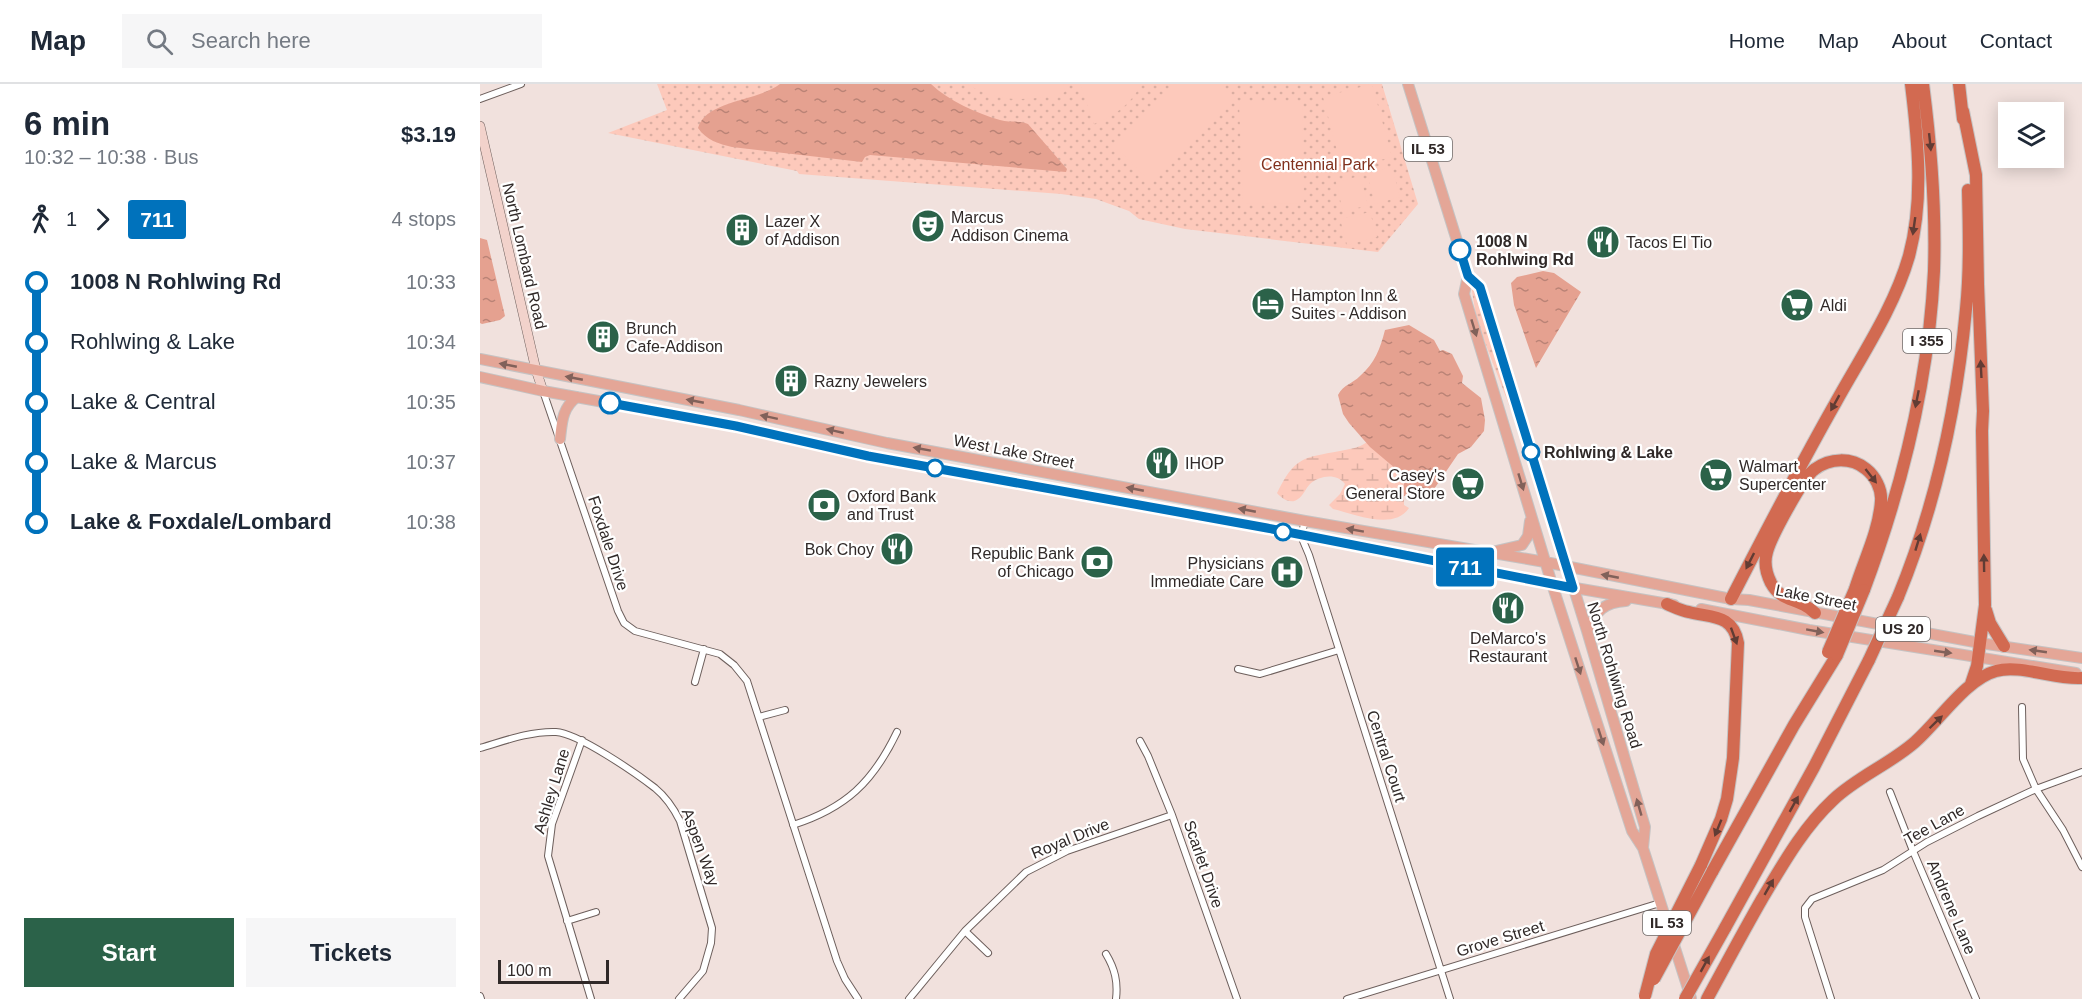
<!DOCTYPE html>
<html lang="en">
<head>
<meta charset="utf-8">
<style>
  :root { --surface:#fff; --page:#f6f6f7; --text:#1f2937; --muted:#747a83; --line:#e0e1e3; --accent:#2b6249 }
  body { margin:0; font-family:Helvetica,sans-serif; background:var(--page); color:var(--text); height:100vh; display:flex; flex-direction:column; font-size:22px; white-space:nowrap }
  * { box-sizing:border-box; margin:0 }
  p { font-size:20px; color:var(--muted) }
  .icon { flex:none; width:33px; height:33px; fill:none; stroke:currentColor; stroke-width:2; stroke-linecap:round; stroke-linejoin:round }
  .map { position:relative; flex:1; overflow:hidden }
  .panel { display:flex; flex-direction:column; background:var(--surface); width:480px }
  .panel>* { flex:none }
  .badge { padding:0 12px; border-radius:4px; font-size:21px; line-height:39px }
  .buttons { position:absolute; left:1518px; top:18px; display:grid; gap:12px }
  .buttons a { display:grid; place-items:center; width:66px; height:66px; border-radius:0px; background:var(--surface); box-shadow:0 3px 15px #0003; font-size:30px }
  .scale { position:absolute; left:18px; bottom:15px; width:111px; box-sizing:border-box; padding-left:6px; border:3px solid #302928; border-top:0; font-size:16px; line-height:21px; white-space:nowrap; color:#302928; -webkit-text-stroke:4px #fff; paint-order:stroke }
  .map>.badge { position:absolute; translate:-50% -50%; box-shadow:0 0 0 3px #fff }
  .legs { display:flex; align-items:center; gap:9px; height:66px; padding:0 24px; font-size:20px }
  .legs p { margin-inline-start:auto }
  .head { display:flex; align-items:center; justify-content:space-between; height:102px; padding:0 24px }
  h1 { font-size:33px; font-weight:600; line-height:45px }
  .button { display:flex; gap:12px; margin-top:auto; padding:12px 24px }
  .button a { flex:1; height:69px; border-radius:0px; background:var(--accent); color:#fff; font-size:24px; font-weight:600; line-height:69px; text-align:center }
  .button a+a { background:var(--page); color:var(--text) }
  ul { padding:0 24px; list-style:none }
  li { display:flex; align-items:center; gap:21px; height:60px; font-size:22px }
  li i { display:grid; place-items:center; width:9px; height:100%; margin:0 8px; background:currentColor }
  li i::after { content:''; width:15px; height:15px; margin:-8px; border:4px solid; border-radius:50%; background:var(--surface) }
  li p { margin-inline-start:auto }
  li:first-child i { background:linear-gradient(#0000 50%,currentColor 0) }
  li:last-child i { background:linear-gradient(currentColor 50%,#0000 0) }
  header { display:flex; align-items:center; gap:36px; box-sizing:border-box; height:84px; padding:0 30px; background:var(--surface); border-bottom:2px solid var(--line) }
  header strong { font-size:28px }
  nav { display:flex; gap:33px; margin-inline-start:auto; font-size:21px }
  .search { width:420px; height:54px; background:var(--page); display:flex; align-items:center; gap:15px; box-sizing:border-box; padding:0 21px; border-radius:0px; color:var(--muted); font-size:22px }
  main { display:flex; flex:1; min-height:0 }
  .map>svg:first-child { display:block }
  .green { fill:url(#green-dots) }
  .wetland { fill:url(#wetland-marsh) }
  .pitch { fill:#fdc9bb }
  .water { fill:url(#water-ripples) }
  .lines { fill:none; stroke-linecap:round; stroke-linejoin:round }
  .street-casing { stroke:#6d5f5c; stroke-width:8 }
  .secondary-casing { stroke:#6d5f5c; stroke-width:10 }
  .primary-casing { stroke:#c5c3c3; stroke-width:12 }
  .highway-casing { stroke:#c5c3c3; stroke-width:14 }
  .street { stroke:#fff; stroke-width:6 }
  .secondary { stroke:#f2d2cb; stroke-width:9 }
  .primary { stroke:#e4a697; stroke-width:10 }
  .highway { stroke:#d26a51; stroke-width:12 }
  .highway-bridge-casing { stroke:#c5c3c3; stroke-width:14; stroke-linecap:butt }
  .highway-bridge { stroke:#d26a51; stroke-width:12 }
  .oneway { fill:#613c34 }
  .oneway2 { fill:#81615a }
  .line-1-casing { stroke:#fff; stroke-width:14 }
  .line-1 { stroke:#0072bc; stroke-width:9 }
  .stop-1-dot { fill:#fff; stroke:#0072bc; stroke-width:3 }
  .labels { text-anchor:middle; stroke-width:4.5; stroke-linejoin:round; paint-order:stroke }
  .shield { fill:#fff; stroke:#6e6968; stroke-width:1.5 }
  .shield-label { font-size:15px; font-weight:bold; fill:#302928 }
  .park-label { font-size:16px; fill:#81311d; stroke:#fff }
  .poi-label { font-size:16px; fill:#302928; stroke:#fff; text-anchor:start }
  .stop-label { font-size:16px; font-weight:bold; fill:#302928; stroke:#fff; text-anchor:start }
  .street-label { font-size:16px; fill:#302928; stroke:#fff }
</style>
</head>
<body>
<header>
<strong>Map</strong>
<div class="search"><svg class="icon" aria-label="search" viewBox="0 0 24 24"><circle cx="10" cy="10" r="6"/><path d="M15 15l6 6"/></svg>Search here</div>
<nav><a>Home</a><a>Map</a><a>About</a><a>Contact</a></nav>
</header>
<main>
<section class="panel">
<div class="head"><div><h1>6 min</h1><p>10:32 – 10:38 · Bus</p></div><b>$3.19</b></div>
<div class="legs"><svg class="icon" aria-label="walk" viewBox="0 0 24 24"><circle cx="13" cy="4" r="2"/><path d="M13 8l-2 6 4 7M11 14l-3 7M7 12l3-4h3l4 4"/></svg>1<svg class="icon" aria-label="forward" viewBox="0 0 24 24"><path d="M9 5l7 7-7 7"/></svg><b class="badge" style="background:#0072bc;color:#fff">711</b><p>4 stops</p></div>
<ul>
<li><i style="color:#0072bc"></i><b>1008 N Rohlwing Rd</b><p>10:33</p></li>
<li><i style="color:#0072bc"></i><span>Rohlwing &amp; Lake</span><p>10:34</p></li>
<li><i style="color:#0072bc"></i><span>Lake &amp; Central</span><p>10:35</p></li>
<li><i style="color:#0072bc"></i><span>Lake &amp; Marcus</span><p>10:37</p></li>
<li><i style="color:#0072bc"></i><b>Lake &amp; Foxdale/Lombard</b><p>10:38</p></li>
</ul>
<div class="button"><a>Start</a><a>Tickets</a></div>
</section>
<div class="map">
<svg width="1602" height="915" viewBox="0 0 1602 915">
  <defs>
    <pattern id="green-dots" width="8" height="8" patternUnits="userSpaceOnUse" patternTransform="scale(1.5)"><rect width="8" height="8" fill="#fdc9bb"/><path d="M2 2h.1M6 6h.1" fill="none" stroke="#d9ada1" stroke-width="1.8" stroke-linecap="round"/></pattern>
    <pattern id="wetland-marsh" width="20" height="14" patternUnits="userSpaceOnUse" patternTransform="scale(1.5)"><rect width="20" height="14" fill="#fdc9bb"/><path d="M1 5h8M5 5V1M11 12h8M15 12V8" fill="none" stroke="#d9ada1"/></pattern>
    <pattern id="water-ripples" width="26" height="14" patternUnits="userSpaceOnUse" patternTransform="scale(1.5)"><rect width="26" height="14" fill="#e5a190"/><path d="M2 4q2-2 4 0t4 0M15 11q2-2 4 0t4 0" fill="none" stroke="#ba8376"/></pattern>
  </defs>
  <rect width="100%" height="100%" fill="#f1e1dd"/>
  <path class="green" d="M 177,0 L 902,0 L 938,120 L 898,168 L 705,145 L 659,135 L 649,127 L 616,115 L 581,110 L 319,90 L 317,87 L 128,49 L 187,26 Z
    M 991,201 L 995,202 L 1038,338 L 1036,339 L 997,238 Z"/>
  <path class="wetland" d="M 887,358 L 916,385 L 924,397 L 924,421 L 929,424 C 914,447 874,430 853,425 L 849,421 L 860,410 L 865,400 C 857,389 840,391 830,400 C 826,404 823,412 818,415 C 811,421 801,414 797,409 C 815,373 822,374 860,367 C 870,365 879,364 887,358 Z"/>
  <path class="pitch" d="M 487,0 L 583,0 L 585,8 C 552,18 517,19 487,0 Z
    M 600,0 L 661,0 C 651,21 635,31 614,40 Z
    M 693,0 L 741,0 L 754,16 L 671,99 L 633,60 Z
    M 892,0 L 912,73 L 862,86 L 843,13 Z
    M 759,18 L 822,18 L 824,119 L 763,120 Z
    M 912,83 L 920,113 L 895,120 L 887,89 Z
    M 880,92 L 888,121 L 863,128 L 856,98 Z
    M 890,128 L 897,153 L 867,161 L 860,135 Z"/>
  <path class="water" d="M 300,0 L 451,0 C 469,17 496,29 520,36 C 529,39 539,36 548,40 L 587,85 L 586,88 L 390,71 L 385,73 L 382,78 L 252,63 C 239,60 226,56 218,44 C 226,16 276,18 300,0 Z
    M 0,154 L 7,156 L 25,232 L 20,236 L 2,240 L 0,239 Z
    M 1063,187 L 1074,189 L 1101,208 L 1056,284 L 1034,221 L 1031,199 L 1037,193 Z
    M 929,241 L 954,256 L 960,267 L 963,266 L 972,270 L 983,292 L 982,299 L 1001,314 L 1005,336 L 1004,347 L 991,363 L 978,370 L 950,411 L 944,414 L 924,412 L 924,397 L 916,385 L 890,363 L 869,339 L 863,330 L 858,311 C 864,300 872,300 880,292 C 895,279 900,265 905,246 Z"/>
  <g class="lines">
    <g class="street-casing">
      <path id="street" d="M 0,15 L 41,0
        M 63,307 L 138,527 L 144,539 L 155,547 L 240,570 L 254,581 L 267,597 L 357,877 L 365,895 L 378,915
        M 825,437 L 821,452 L 829,471 L 970,915
        M 758,585 L 780,590 L 859,566
        M 215,598 L 224,565
        M 1542,623 L 1543,675 L 1556,705 L 1583,746 L 1602,783
        M 279,633 L 305,626
        M 102,656 L 72,740 L 68,772 L 111,915
        M 660,657 L 668,672 L 692,731 L 757,915
        M 0,664 C 24,657 50,647 76,648 C 98,649 157,690 175,704 C 186,713 194,725 200,737 L 232,844 L 231,859 L 223,887 L 199,915
        M 1410,708 L 1433,767 L 1496,915
        M 313,741 C 366,724 393,698 417,648
        M 87,837 L 116,828
        M 485,847 L 508,869
        M 626,870 C 635,885 638,898 636,915
        M 0,912 L 1,915
        M 429,915 L 485,847 L 546,788 L 587,767 L 692,731
        M 867,915 L 1180,819
        M 1351,915 L 1325,833 L 1325,824 L 1332,815 L 1403,786 L 1447,758 L 1498,732 L 1556,705 L 1602,688"/>
    </g>
    <g class="secondary-casing">
      <path id="secondary" d="M 0,42 L 56,286 L 63,307"/>
    </g>
    <g class="primary-casing">
      <path id="primary" d="M 928,0 L 988,192 L 984,210 L 1072,500 L 1152,747 L 1163,764 L 1211,914
        M 988,192 L 1000,203 L 1107,547 L 1165,743 L 1163,764
        M 0,275 L 259,326 L 407,359 L 825,437 L 1065,478 L 1251,515 L 1269,516 L 1500,559 L 1602,574
        M 0,293 L 63,307 L 256,342 L 388,372 L 787,444 L 1072,500 L 1194,521
        M 80,355 C 82,338 82,324 97,313
        M 1016,467 L 1042,461 L 1048,452 L 1050,437
        M 1221,525 L 1329,546 L 1596,589
        M 1107,547 C 1116,527 1124,518 1146,517"/>
    </g>
    <g class="highway-casing">
      <path id="highway" d="M 1479,0 L 1483,35
        M 1483,27 L 1496,91 L 1498,200 L 1503,327 L 1502,347 L 1505,521 L 1497,582 L 1491,600
        M 1384,506 C 1422,404 1449,295 1454,187 C 1456,125 1451,61 1443,0
        M 1418,513 C 1455,423 1477,322 1486,225 C 1490,186 1489,145 1488,106
        M 1251,515 C 1285,449 1319,383 1356,318 C 1382,271 1414,224 1429,172 C 1444,116 1438,57 1431,0
        M 1187,520 C 1194,523 1202,527 1209,528 C 1232,534 1253,530 1258,559 L 1253,674 L 1247,715 L 1241,735 L 1221,781
        M 1506,526 L 1510,539 L 1524,562
        M 1335,529 C 1332,526 1328,523 1324,521 C 1310,514 1299,514 1291,499 C 1286,489 1284,478 1287,468 C 1291,453 1323,393 1335,385 C 1350,374 1371,373 1386,385 C 1395,392 1402,405 1401,417 C 1399,447 1384,476 1375,505
        M 1232,788 L 1314,641 L 1357,571
        M 1245,844 L 1334,683 L 1389,576
        M 1227,915 C 1245,882 1263,848 1282,815 C 1303,780 1323,744 1353,716 C 1377,693 1410,680 1435,658 C 1459,637 1486,595 1516,587 C 1540,580 1575,596 1602,594"/>
    </g>
    <use href="#street" class="street"/>
    <use href="#secondary" class="secondary"/>
    <use href="#primary" class="primary"/>
    <use href="#highway" class="highway"/>
    <g class="highway-bridge-casing">
      <path id="highway-bridge" d="M 1348,568 L 1375,505
        M 1357,571 L 1384,506
        M 1389,576 L 1418,513
        M 1174,895 L 1232,788
        M 1165,912 L 1176,870 L 1221,781
        M 1205,915 L 1245,844"/>
    </g>
    <use href="#highway-bridge" class="highway-bridge"/>
  </g>
  <defs><path id="oneway-solid" d="M-6-.8H1V-3.2L6.5 0L1 3.2V.8H-6Z" transform="scale(1.5)"/></defs>
  <g class="oneway">
    <use href="#oneway-solid" transform="translate(1450 58) rotate(84)"/>
    <use href="#oneway-solid" transform="translate(1434 142) rotate(98)"/>
    <use href="#oneway-solid" transform="translate(1501 285) rotate(-93)"/>
    <use href="#oneway-solid" transform="translate(1437 315) rotate(101)"/>
    <use href="#oneway-solid" transform="translate(1355 319) rotate(119)"/>
    <use href="#oneway-solid" transform="translate(1391 392) rotate(52)"/>
    <use href="#oneway-solid" transform="translate(1438 458) rotate(-73)"/>
    <use href="#oneway-solid" transform="translate(1270 477) rotate(117)"/>
    <use href="#oneway-solid" transform="translate(1504 479) rotate(-91)"/>
    <use href="#oneway-solid" transform="translate(1254 552) rotate(70)"/>
    <use href="#oneway-solid" transform="translate(1456 638) rotate(-44)"/>
    <use href="#oneway-solid" transform="translate(1314 720) rotate(-61)"/>
    <use href="#oneway-solid" transform="translate(1238 744) rotate(112)"/>
    <use href="#oneway-solid" transform="translate(1289 803) rotate(-60)"/>
    <use href="#oneway-solid" transform="translate(1225 880) rotate(-61)"/>
  </g>
  <g class="oneway2">
    <use href="#oneway-solid" transform="translate(994 244) rotate(73)"/>
    <use href="#oneway-solid" transform="translate(28 281) rotate(-169)"/>
    <use href="#oneway-solid" transform="translate(94 294) rotate(-169)"/>
    <use href="#oneway-solid" transform="translate(215 317) rotate(-169)"/>
    <use href="#oneway-solid" transform="translate(289 333) rotate(-168)"/>
    <use href="#oneway-solid" transform="translate(355 347) rotate(-167)"/>
    <use href="#oneway-solid" transform="translate(442 365) rotate(-170)"/>
    <use href="#oneway-solid" transform="translate(1041 398) rotate(73)"/>
    <use href="#oneway-solid" transform="translate(655 405) rotate(-169)"/>
    <use href="#oneway-solid" transform="translate(767 426) rotate(-169)"/>
    <use href="#oneway-solid" transform="translate(875 446) rotate(-170)"/>
    <use href="#oneway-solid" transform="translate(1130 492) rotate(-169)"/>
    <use href="#oneway-solid" transform="translate(1335 547) rotate(10)"/>
    <use href="#oneway-solid" transform="translate(1558 567) rotate(-172)"/>
    <use href="#oneway-solid" transform="translate(1463 568) rotate(8)"/>
    <use href="#oneway-solid" transform="translate(1098 582) rotate(72)"/>
    <use href="#oneway-solid" transform="translate(1121 653) rotate(72)"/>
    <use href="#oneway-solid" transform="translate(1159 723) rotate(-106)"/>
  </g>
  <g class="lines">
    <g class="line-1-casing">
      <path id="line-1" d="M 130,319 L 256,342 L 388,372 L 787,444 L 1093,504 L 1000,203 L 988,192 L 980,166"/>
    </g>
    <use href="#line-1" class="line-1"/>
  </g>
  <defs>
    <g id="theatre-disc" transform="scale(1.725)"><circle r="9.5" fill="#2b6249" stroke="#fff"/><path d="M-5-5.5Q0-4 5-5.5V0Q5 5 0 6Q-5 5-5 0ZM-3.3-2.5H-1v1.5H-3.3ZM1-2.5H3.3v1.5H1ZM-2.8 1Q0 5.5 2.8 1Z" fill="#fff"/></g>
    <g id="building-disc" transform="scale(1.725)"><circle r="9.5" fill="#2b6249" stroke="#fff"/><path d="M-4-6H4V6H1V3H-1V6H-4ZM-2.5-4.3h1.7v1.8h-1.7ZM.8-4.3h1.7v1.8H.8ZM-2.5-1h1.7V.8h-1.7ZM.8-1h1.7V.8H.8Z" fill="#fff"/></g>
    <g id="restaurant-disc" transform="scale(1.725)"><circle r="9.5" fill="#2b6249" stroke="#fff"/><path d="M-5-6h1v4h1v-4h1v4h1v-4h1v5L-1.5 .5V6h-2V.5L-5-1ZM5-6V6H3V1.5H1.5Q1.5-4 5-6Z" fill="#fff"/></g>
    <g id="hotel-disc" transform="scale(1.725)"><circle r="9.5" fill="#2b6249" stroke="#fff"/><path d="M-6-4.5h1.5V1H6V5H4.5V3h-9V5H-6ZM-4 0a1.8 1.8 0 1 1 3.6 0ZM.5 0V-2.5h3Q6-2.5 6 0Z" fill="#fff"/></g>
    <g id="supermarket-disc" transform="scale(1.725)"><circle r="9.5" fill="#2b6249" stroke="#fff"/><path d="M-6-5.5h2.5l.6 2H6L4.5 2H-2.5L-4.4-4H-6ZM-1.5 3.2a1.3 1.3 0 1 0 .1 0ZM3 3.2a1.3 1.3 0 1 0 .1 0Z" fill="#fff"/></g>
    <g id="bank-disc" transform="scale(1.725)"><circle r="9.5" fill="#2b6249" stroke="#fff"/><path d="M-6-4H6V4H-6ZM0-2.3a2.3 2.3 0 1 0 0 4.6a2.3 2.3 0 1 0 0-4.6Z" fill="#fff"/></g>
    <g id="hospital-disc" transform="scale(1.725)"><circle r="9.5" fill="#2b6249" stroke="#fff"/><path d="M-5-5h3v3.5h4V-5h3V5h-3V1.5h-4V5h-3Z" fill="#fff"/></g>
  </defs>
  <g fill-rule="evenodd">
    <use href="#theatre-disc" x="448" y="142"/>
    <use href="#building-disc" x="262" y="146"/>
    <use href="#restaurant-disc" x="1123" y="158"/>
    <use href="#hotel-disc" x="788" y="220"/>
    <use href="#supermarket-disc" x="1317" y="221"/>
    <use href="#building-disc" x="123" y="253"/>
    <use href="#building-disc" x="311" y="297"/>
    <use href="#restaurant-disc" x="682" y="379"/>
    <use href="#supermarket-disc" x="1236" y="391"/>
    <use href="#supermarket-disc" x="988" y="400"/>
    <use href="#bank-disc" x="344" y="421"/>
    <use href="#restaurant-disc" x="417" y="465"/>
    <use href="#bank-disc" x="617" y="478"/>
    <use href="#hospital-disc" x="807" y="488"/>
    <use href="#restaurant-disc" x="1028" y="524"/>
  </g>
  <g class="stop-1-dot">
    <circle cx="980" cy="166" r="10"/>
    <circle cx="130" cy="319" r="10"/>
    <circle cx="1051" cy="368" r="8"/>
    <circle cx="455" cy="384" r="8"/>
    <circle cx="803" cy="448" r="8"/>
  </g>
  <g class="labels">
    <g class="shield">
      <rect x="924" y="53" width="48" height="24" rx="4.5"/>
      <rect x="1423" y="245" width="48" height="24" rx="4.5"/>
      <rect x="1396" y="533" width="54" height="24" rx="4.5"/>
      <rect x="1163" y="827" width="48" height="24" rx="4.5"/>
    </g>
    <g class="shield-label">
      <text x="948" y="70">IL 53</text>
      <text x="1447" y="262">I 355</text>
      <text x="1423" y="550">US 20</text>
      <text x="1187" y="844">IL 53</text>
    </g>
    <g class="park-label">
      <text x="838" y="86">Centennial Park</text>
    </g>
    <g class="poi-label">
      <text x="471" y="139">Marcus<tspan x="471" dy="18">Addison Cinema</tspan></text>
      <text x="285" y="143">Lazer X<tspan x="285" dy="18">of Addison</tspan></text>
      <text x="1146" y="164">Tacos El Tio</text>
      <text x="811" y="217">Hampton Inn &amp;<tspan x="811" dy="18">Suites - Addison</tspan></text>
      <text x="1340" y="227">Aldi</text>
      <text x="146" y="250">Brunch<tspan x="146" dy="18">Cafe-Addison</tspan></text>
      <text x="334" y="303">Razny Jewelers</text>
      <text x="705" y="385">IHOP</text>
      <text x="1259" y="388">Walmart<tspan x="1259" dy="18">Supercenter</tspan></text>
      <text x="965" y="397" text-anchor="end">Casey's<tspan x="965" dy="18">General Store</tspan></text>
      <text x="367" y="418">Oxford Bank<tspan x="367" dy="18">and Trust</tspan></text>
      <text x="394" y="471" text-anchor="end">Bok Choy</text>
      <text x="594" y="475" text-anchor="end">Republic Bank<tspan x="594" dy="18">of Chicago</tspan></text>
      <text x="784" y="485" text-anchor="end">Physicians<tspan x="784" dy="18">Immediate Care</tspan></text>
      <text x="1028" y="560" text-anchor="middle">DeMarco's<tspan x="1028" dy="18">Restaurant</tspan></text>
    </g>
    <g class="stop-label">
      <text x="996" y="163">1008 N<tspan x="996" dy="18">Rohlwing Rd</tspan></text>
      <text x="1064" y="374">Rohlwing &amp; Lake</text>
    </g>
    <g class="street-label">
      <text transform="translate(45 172) rotate(77)" y="6">North Lombard Road</text>
      <text transform="translate(534 367) rotate(11)" y="6">West Lake Street</text>
      <text transform="translate(129 459) rotate(72)" y="6">Foxdale Drive</text>
      <text transform="translate(1336 513) rotate(11)" y="6">Lake Street</text>
      <text transform="translate(1135 591) rotate(73)" y="6">North Rohlwing Road</text>
      <text transform="translate(907 672) rotate(72)" y="6">Central Court</text>
      <text transform="translate(71 707) rotate(-73)" y="6">Ashley Lane</text>
      <text transform="translate(1454 740) rotate(-29)" y="6">Tee Lane</text>
      <text transform="translate(590 754) rotate(-22)" y="6">Royal Drive</text>
      <text transform="translate(221 763) rotate(70)" y="6">Aspen Way</text>
      <text transform="translate(724 780) rotate(71)" y="6">Scarlet Drive</text>
      <text transform="translate(1472 823) rotate(67)" y="6">Andrene Lane</text>
      <text transform="translate(1020 854) rotate(-17)" y="6">Grove Street</text>
    </g>
  </g>
</svg>
<div class="buttons">
<a><svg class="icon" aria-label="layers" viewBox="0 0 24 24"><path d="M12 4l9 5-9 5-9-5zM3 14l9 5 9-5"/></svg></a>
</div>
<div class="scale">100 m</div>
<b class="badge" style="left:985px;top:483px;background:#0072bc;color:#fff">711</b>
</div>
</main>
</body>
</html>
